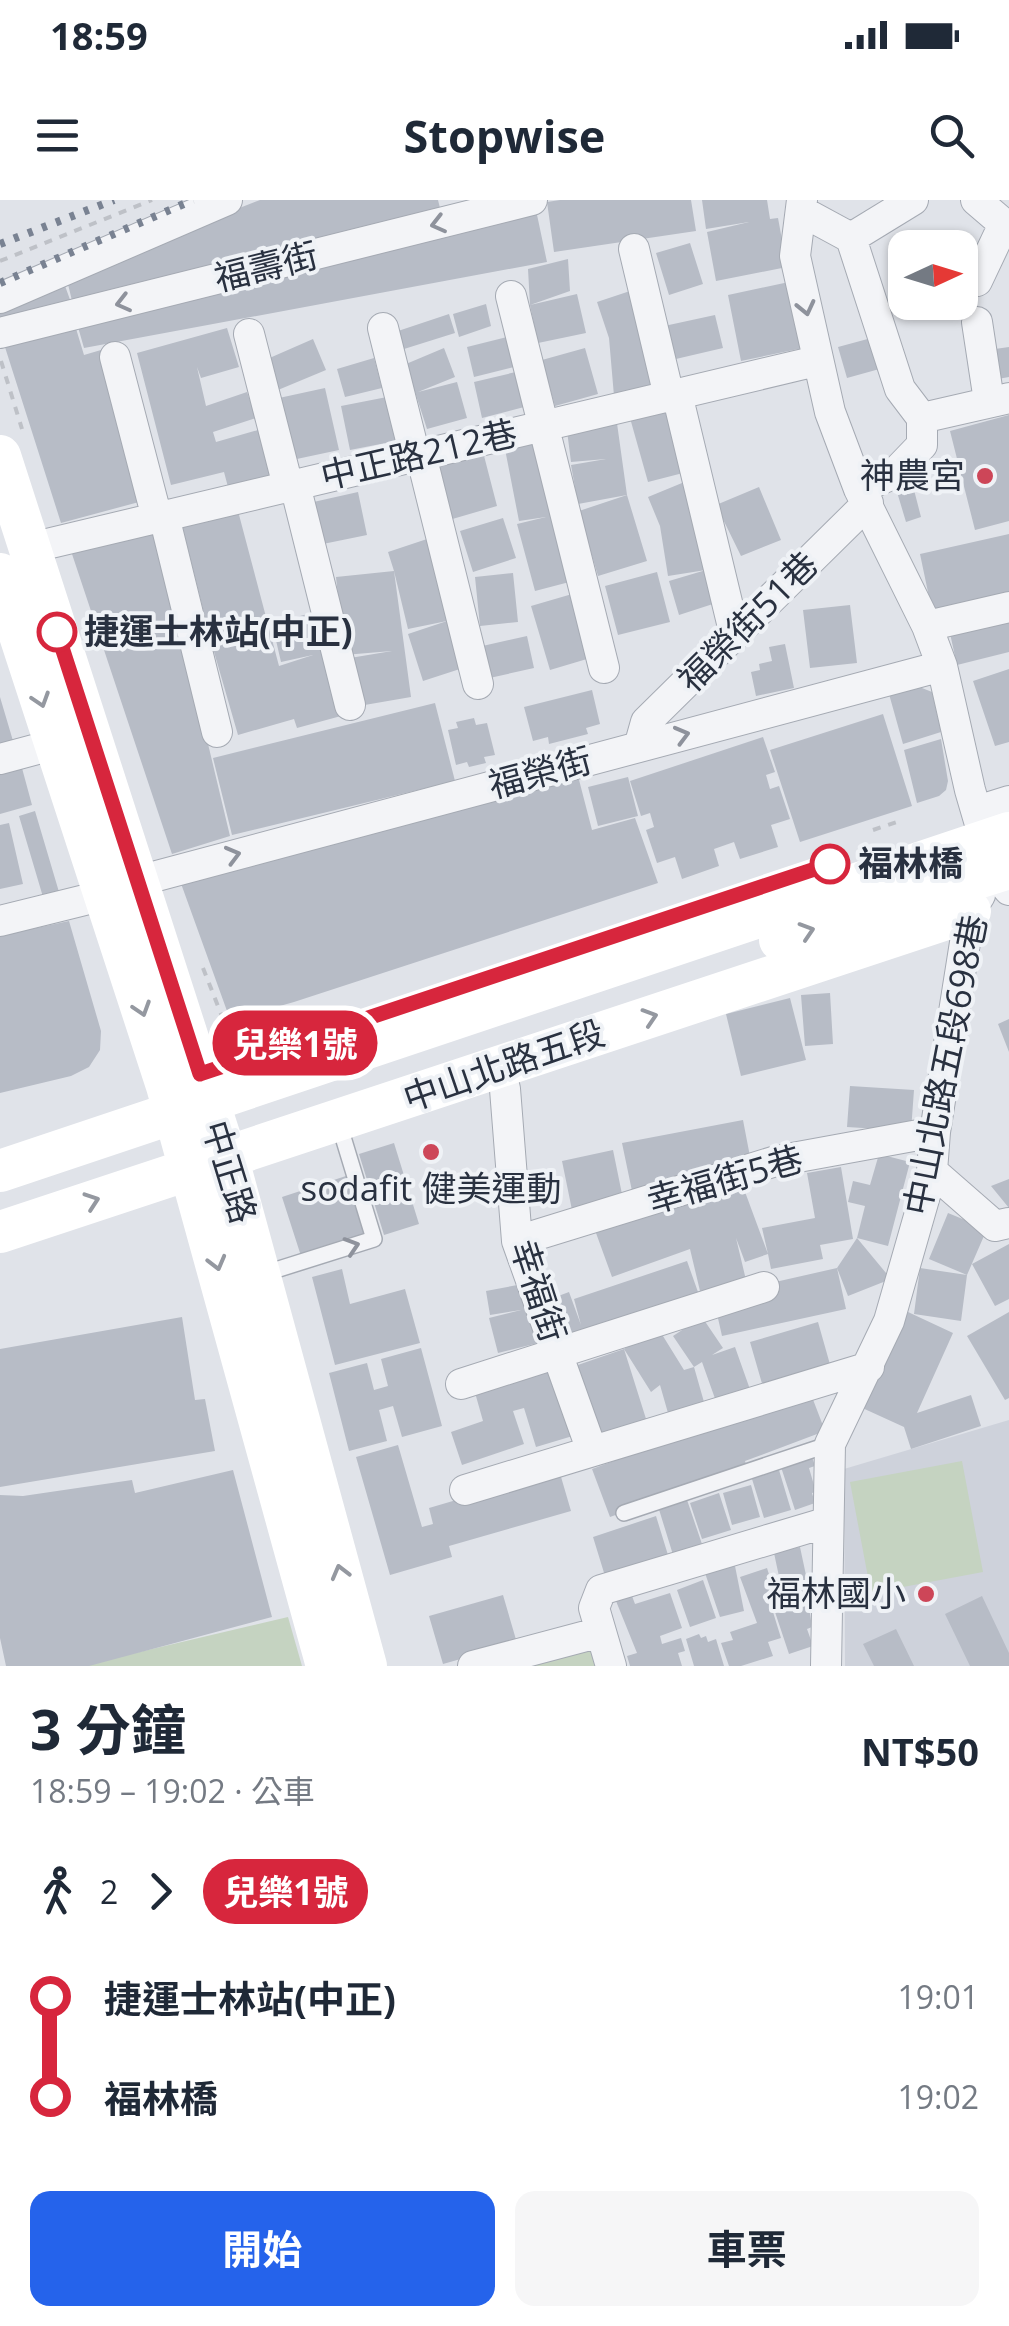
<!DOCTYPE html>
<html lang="zh-TW">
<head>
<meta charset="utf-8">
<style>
  :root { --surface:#fff; --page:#f6f6f7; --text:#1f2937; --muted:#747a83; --accent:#2563eb }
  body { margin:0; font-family:"Open Sans","Noto Sans TC",sans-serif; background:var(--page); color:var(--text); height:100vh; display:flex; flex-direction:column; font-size:38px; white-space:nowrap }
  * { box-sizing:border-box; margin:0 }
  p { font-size:32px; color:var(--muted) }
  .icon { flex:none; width:55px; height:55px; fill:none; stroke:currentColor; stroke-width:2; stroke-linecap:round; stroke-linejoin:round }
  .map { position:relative; height:1466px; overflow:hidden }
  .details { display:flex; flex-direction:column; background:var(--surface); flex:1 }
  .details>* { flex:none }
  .badge { padding:0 20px; border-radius:32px; font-size:35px; line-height:65px }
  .needle { width:65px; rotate:86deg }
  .controls { position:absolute; left:888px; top:30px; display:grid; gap:20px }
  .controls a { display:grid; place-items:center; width:90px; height:90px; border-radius:20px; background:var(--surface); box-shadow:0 2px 8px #0004; font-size:50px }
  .map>.badge { position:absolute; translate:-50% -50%; box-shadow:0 0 0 5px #fff }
  .legs { display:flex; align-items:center; gap:15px; height:110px; padding:0 30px; font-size:32px }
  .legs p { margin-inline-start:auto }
  .summary { display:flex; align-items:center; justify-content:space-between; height:170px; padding:0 30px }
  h1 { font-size:55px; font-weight:700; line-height:75px }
  .cta { display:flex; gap:20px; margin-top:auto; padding:20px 30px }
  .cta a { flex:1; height:115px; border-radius:20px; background:var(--accent); color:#fff; font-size:40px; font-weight:700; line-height:115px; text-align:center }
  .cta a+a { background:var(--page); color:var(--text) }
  ul { padding:0 30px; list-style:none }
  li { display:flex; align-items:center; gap:35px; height:100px; font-size:38px }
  li i { display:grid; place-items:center; width:15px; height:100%; margin:0 12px; background:currentColor }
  li i::after { content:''; width:25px; height:25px; margin:-12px; border:8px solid; border-radius:50%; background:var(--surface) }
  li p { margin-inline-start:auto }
  li:first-child i { background:linear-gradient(#0000 50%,currentColor 0) }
  li:last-child i { background:linear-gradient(currentColor 50%,#0000 0) }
  .status { display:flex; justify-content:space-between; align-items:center; height:70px; padding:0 50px; background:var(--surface); direction:ltr }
  .status svg { height:28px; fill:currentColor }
  header { display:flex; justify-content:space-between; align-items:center; height:130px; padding:0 30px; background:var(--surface); font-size:45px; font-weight:700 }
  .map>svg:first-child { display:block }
  .built { fill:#ced2db }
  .green { fill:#c5d3c1 }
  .building { fill:#b7bcc6 }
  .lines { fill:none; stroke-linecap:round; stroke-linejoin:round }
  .lane-casing { stroke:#a5aab3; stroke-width:18 }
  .street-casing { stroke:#a5aab3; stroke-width:32 }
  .path { stroke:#bec1c7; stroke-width:4; stroke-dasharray:8 8; stroke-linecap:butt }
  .lane { stroke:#f3f4f7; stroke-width:15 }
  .street { stroke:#f3f4f7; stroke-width:30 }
  .secondary { stroke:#fff; stroke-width:42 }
  .rail { stroke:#798292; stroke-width:8; stroke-dasharray:5 10; stroke-linecap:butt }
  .oneway { stroke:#8e929c }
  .oneway2 { stroke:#9498a0 }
  .line-1-casing { stroke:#fff; stroke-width:22 }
  .line-1 { stroke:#d7263d; stroke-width:15 }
  .poi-dot { fill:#cd4658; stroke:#eff2f6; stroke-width:4 }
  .stop-1-dot { fill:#fff; stroke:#d7263d; stroke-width:5 }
  .labels { text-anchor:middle; stroke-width:8; stroke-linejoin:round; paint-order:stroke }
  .street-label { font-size:35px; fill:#293140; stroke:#eff2f6 }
  .poi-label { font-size:35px; fill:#293140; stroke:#eff2f6; text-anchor:end }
  .stop-label { font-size:35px; font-weight:bold; fill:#293140; stroke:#eff2f6; text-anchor:start }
</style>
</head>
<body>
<div class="status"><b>18:59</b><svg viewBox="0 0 49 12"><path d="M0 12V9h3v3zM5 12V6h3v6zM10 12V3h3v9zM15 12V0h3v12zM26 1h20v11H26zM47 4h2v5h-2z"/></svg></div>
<header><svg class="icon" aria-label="menu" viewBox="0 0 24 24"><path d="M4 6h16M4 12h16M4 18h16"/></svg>Stopwise<svg class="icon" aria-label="search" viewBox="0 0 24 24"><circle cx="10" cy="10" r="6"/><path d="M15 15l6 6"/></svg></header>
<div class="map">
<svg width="1009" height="1466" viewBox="0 0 1009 1466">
  <rect width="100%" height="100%" fill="#e0e3e9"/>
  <path class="built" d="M 1009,1220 L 1009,1466 L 845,1466 L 844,1269 Z"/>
  <path class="green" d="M 962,1261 L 983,1372 L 871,1393 L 850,1282 Z
    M 288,1417 L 302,1466 L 80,1466 Z
    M 594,1443 L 601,1466 L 508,1466 Z"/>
  <path class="building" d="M 260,0 L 438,0 L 440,8 L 74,109 L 66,76 Z
    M 560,0 L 691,0 L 696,31 L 554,52 L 547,2 Z
    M 702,0 L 767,0 L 770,19 L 778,18 L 787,67 L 716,81 L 707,32 L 749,22 L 706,29 Z
    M 536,10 L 547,62 L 84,148 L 76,120 Z
    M 690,43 L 703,84 L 669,95 L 656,53 Z
    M 568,59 L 570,91 L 530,105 L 528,69 Z
    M 789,82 L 803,148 L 741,161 L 728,95 Z
    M 64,83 L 73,108 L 0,126 L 0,106 Z
    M 630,91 L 655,187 L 614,196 L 609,138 L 597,102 Z
    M 577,94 L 586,133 L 538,143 L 530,105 Z
    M 486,104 L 491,126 L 459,137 L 453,114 Z
    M 449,114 L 455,133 L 404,149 L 398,131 Z
    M 715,115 L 723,148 L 663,162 L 655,128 Z
    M 74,122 L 84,155 L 101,150 L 139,302 L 61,323 L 4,144 Z
    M 227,128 L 239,167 L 201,178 L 197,167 L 206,206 L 247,192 L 256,218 L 213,232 L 216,242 L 258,230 L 271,275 L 228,287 L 224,272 L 171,285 L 137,153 Z
    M 511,136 L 518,166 L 474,177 L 467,147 Z
    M 875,137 L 883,168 L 847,178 L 838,147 Z
    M 313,139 L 326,170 L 278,190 L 265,160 Z
    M 1009,147 L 1009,177 L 992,180 L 988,150 Z
    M 444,148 L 455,177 L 418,192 L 457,182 L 467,218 L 427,229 L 406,164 Z
    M 585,148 L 598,194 L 555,206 L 542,160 Z
    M 374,158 L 382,188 L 345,197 L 337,169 Z
    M 520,171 L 528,206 L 482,218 L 474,182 Z
    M 325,188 L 339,250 L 292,260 L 279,198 Z
    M 387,197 L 396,241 L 350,250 L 341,206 Z
    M 666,208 L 683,273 L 648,282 L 630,218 Z
    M 615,209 L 627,295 L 578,304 L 571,265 L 606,259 L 571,262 L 565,215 Z
    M 1009,215 L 1009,321 L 975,330 L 950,231 Z
    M 544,236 L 577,380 L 535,391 L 517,324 L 546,317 L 519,321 L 504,244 Z
    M 482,248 L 497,306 L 449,320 L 435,261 Z
    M 682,283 L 697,320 L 716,403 L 679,415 L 669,381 L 706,370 L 668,376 L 660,326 L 648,297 Z
    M 913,286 L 921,317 L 906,322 L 897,292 Z
    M 759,287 L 781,340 L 741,356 L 716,305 Z
    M 358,292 L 367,335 L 318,345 L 309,303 Z
    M 627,295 L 647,361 L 598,376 L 579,311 Z
    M 238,311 L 279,466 L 313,455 L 281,462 L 272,423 L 312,413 L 341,516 L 297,528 L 294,519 L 238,535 L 208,431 L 237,422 L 208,429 L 182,325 Z
    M 503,318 L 516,358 L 473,372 L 460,331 Z
    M 156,326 L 230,636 L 172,654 L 69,345 Z
    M 1009,334 L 1009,399 L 933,416 L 920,354 Z
    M 430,338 L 466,467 L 423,481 L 408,434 L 447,421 L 408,429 L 394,371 L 411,497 L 353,507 L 344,459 L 392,451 L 344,455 L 336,377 L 394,371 L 388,352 Z
    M 657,372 L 670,422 L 618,435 L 605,386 Z
    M 513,373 L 518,422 L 480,426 L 475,377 Z
    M 579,392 L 597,456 L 550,470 L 531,406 Z
    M 850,405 L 857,463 L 810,468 L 803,410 Z
    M 1009,415 L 1009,452 L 957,465 L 949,429 Z
    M 527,436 L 534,468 L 485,479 L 478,447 Z
    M 785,444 L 794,488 L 756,496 L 751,472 L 760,470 L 759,464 L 772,461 L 769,447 Z
    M 1009,469 L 1009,542 L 995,546 L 973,481 Z
    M 917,486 L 932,492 L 941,532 L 903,544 L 889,494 Z
    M 592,490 L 600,524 L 586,528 L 588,534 L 549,544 L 548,537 L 533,541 L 524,507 Z
    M 0,497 L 16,551 L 0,555 Z
    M 435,503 L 455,581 L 232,635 L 213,558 Z
    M 883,514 L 912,606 L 800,642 L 770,550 Z
    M 474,518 L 476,525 L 487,523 L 495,555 L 484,557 L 486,563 L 469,567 L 467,562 L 456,565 L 448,530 L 458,528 L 456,522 Z
    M 763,537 L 775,572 L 766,575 L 770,589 L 779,586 L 790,619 L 771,625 L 778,647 L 740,659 L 734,642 L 714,649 L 719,666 L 682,679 L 675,657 L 657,663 L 646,630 L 654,627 L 650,613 L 641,616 L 630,581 Z
    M 941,539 L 948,581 L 946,590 L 939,596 L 917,603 L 904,550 Z
    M 19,557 L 32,605 L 0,614 L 0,563 Z
    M 578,576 L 592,630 L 635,618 L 658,683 L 294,802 L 248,815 L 236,817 L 227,811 L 179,678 Z
    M 628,577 L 638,616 L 598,626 L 588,587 Z
    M 35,611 L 59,692 L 43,697 L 19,616 Z
    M 9,623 L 23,684 L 0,689 L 0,625 Z
    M 24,720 L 27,730 L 69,721 L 101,831 L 100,850 L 89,867 L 71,876 L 0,893 L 0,725 Z
    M 830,793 L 833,844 L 805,846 L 801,795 Z
    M 790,798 L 806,860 L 741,876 L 726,814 Z
    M 1009,819 L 1009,852 L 998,824 Z
    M 850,886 L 914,890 L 911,931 L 847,927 Z
    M 743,920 L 752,967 L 632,991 L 622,943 Z
    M 394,943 L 419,1024 L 384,1035 L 359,954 Z
    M 613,950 L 623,999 L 572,1010 L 562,961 Z
    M 879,954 L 910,962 L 888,1046 L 857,1038 L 891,1079 L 848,1096 L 837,1068 L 857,1038 L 865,1006 L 848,1002 L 853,981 L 870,985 Z
    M 841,967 L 853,1039 L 820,1045 L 823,1059 L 771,1069 L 768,1054 L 745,1062 L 736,1038 L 746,1080 L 700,1091 L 690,1049 L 612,1077 L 596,1033 L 741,981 L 768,1054 L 762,1028 L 815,1018 L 807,973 Z
    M 349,975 L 368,1034 L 301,1056 L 282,997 Z
    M 1009,979 L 1009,1008 L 991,986 Z
    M 948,1013 L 987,1029 L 967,1075 L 929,1059 Z
    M 1009,1044 L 1009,1099 L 995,1106 L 972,1064 Z
    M 687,1061 L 698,1092 L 583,1130 L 562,1147 L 545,1101 L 569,1092 L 581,1125 L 574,1099 Z
    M 837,1068 L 846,1109 L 722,1136 L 713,1096 Z
    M 920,1068 L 967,1075 L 961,1121 L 914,1114 Z
    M 342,1069 L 350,1104 L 405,1089 L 420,1143 L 335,1165 L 312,1077 Z
    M 528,1083 L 542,1142 L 498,1153 L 489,1118 L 521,1110 L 490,1115 L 486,1091 Z
    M 908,1112 L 953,1133 L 917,1213 L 971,1195 L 981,1226 L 911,1249 L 904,1227 L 858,1206 L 887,1157 Z
    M 1009,1112 L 1009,1198 L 1005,1200 L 967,1136 Z
    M 182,1117 L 195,1200 L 205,1199 L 215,1251 L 0,1287 L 0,1149 Z
    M 702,1117 L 723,1148 L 712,1155 L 735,1147 L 752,1195 L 718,1207 L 702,1162 L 694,1167 L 706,1209 L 670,1220 L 660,1185 L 651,1192 L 624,1149 L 647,1222 L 596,1239 L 572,1167 L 624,1149 L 658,1128 L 684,1170 L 694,1167 L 673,1136 Z
    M 818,1122 L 831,1168 L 763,1187 L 750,1142 Z
    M 421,1148 L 442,1226 L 402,1237 L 393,1206 L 379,1210 L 387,1241 L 349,1251 L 329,1173 L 367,1163 L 374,1190 L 388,1186 L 381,1159 Z
    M 553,1158 L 576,1235 L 536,1247 L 524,1208 L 513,1211 L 524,1244 L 462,1265 L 451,1232 L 483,1221 L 472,1182 Z
    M 809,1189 L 825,1231 L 745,1261 L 747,1267 L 610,1317 L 592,1269 Z
    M 398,1245 L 422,1327 L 433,1324 L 429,1308 L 559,1270 L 571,1311 L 449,1346 L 452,1357 L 390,1375 L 356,1257 Z
    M 812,1257 L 815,1266 L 809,1268 L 816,1292 L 812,1293 L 815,1303 L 795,1310 L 781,1267 Z
    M 233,1270 L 272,1417 L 89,1466 L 6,1466 L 0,1438 L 0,1295 L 23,1296 L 132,1280 L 135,1293 Z
    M 779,1270 L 791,1310 L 764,1318 L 752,1279 Z
    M 751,1285 L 760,1317 L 732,1325 L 723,1293 Z
    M 719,1293 L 731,1330 L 702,1339 L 690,1303 Z
    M 685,1294 L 703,1347 L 674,1358 L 657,1303 Z
    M 656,1316 L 668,1355 L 605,1376 L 593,1337 Z
    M 800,1347 L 810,1394 L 784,1400 L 774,1353 Z
    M 735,1366 L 744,1411 L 720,1417 L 705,1373 Z
    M 767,1368 L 776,1397 L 769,1399 L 781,1438 L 768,1442 L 773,1456 L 741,1466 L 729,1466 L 721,1443 L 733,1440 L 730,1432 L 757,1423 L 740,1377 Z
    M 703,1380 L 716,1418 L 690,1427 L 677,1390 Z
    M 670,1393 L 682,1428 L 660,1436 L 662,1444 L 681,1438 L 685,1451 L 678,1453 L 682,1466 L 630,1466 L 627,1456 L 637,1453 L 616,1401 L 632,1396 L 635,1404 Z
    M 503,1395 L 517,1443 L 443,1464 L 429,1416 Z
    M 982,1396 L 1009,1453 L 1009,1466 L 970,1466 L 945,1414 Z
    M 808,1401 L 812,1427 L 807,1429 L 813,1446 L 789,1454 L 775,1412 Z
    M 896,1429 L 914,1466 L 874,1466 L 863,1444 Z
    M 699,1434 L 701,1438 L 706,1436 L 708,1442 L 716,1439 L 724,1466 L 694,1466 L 686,1439 Z"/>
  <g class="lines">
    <g class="lane-casing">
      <path id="lane" d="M 263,1074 L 374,1039 L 339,924
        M 624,1313 L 830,1244"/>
    </g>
    <g class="street-casing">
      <path id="street" d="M 802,0 L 795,56 L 830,212 L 859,289 L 927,426 L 942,466 L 970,590 L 994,672 L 1009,690
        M 976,0 L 1004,24 L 977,81
        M 803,12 L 851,38 L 900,189 L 922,218
        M 851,38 L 913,0
        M 634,49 L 669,196
        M 511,96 L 604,468
        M 0,98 L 227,0
        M 977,122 L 989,201
        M 383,128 L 415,256
        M 0,133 L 532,0
        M 249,134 L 288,286
        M 115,157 L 157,318
        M 677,194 L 732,423
        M 421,255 L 478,484
        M 295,285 L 350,505
        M 859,289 L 895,273 L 922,245 L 922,218 L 1009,198
        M 164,316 L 217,532
        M 30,348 L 808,163
        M 927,426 L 1009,407
        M 639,547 L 646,522 L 868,303
        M 0,559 L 56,544
        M 977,611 L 1009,601
        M 138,681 L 942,466
        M 0,721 L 105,695
        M 500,867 L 505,889 L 517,1041 L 592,1251
        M 932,971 L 995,1026 L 1009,1023
        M 517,1041 L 776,961 L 935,932
        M 461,1184 L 764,1087
        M 465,1290 L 869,1167
        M 473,1466 L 601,1432
        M 611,1466 L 594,1408 L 601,1390 L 828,1322
        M 826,1466 L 830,1244 L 889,1121 L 932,971 L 935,932 L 970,711 L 980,695"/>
    </g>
    <path class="path" d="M 0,61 L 152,0
      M 1,161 L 22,229
      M 873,630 L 897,622 L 897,619
      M 203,768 L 227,829"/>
    <use href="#lane" class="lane"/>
    <use href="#street" class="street"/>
    <path class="secondary" d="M 0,256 L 233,978 L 366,1466
      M 0,374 L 167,886 L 327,1466
      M 780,740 L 1009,668
      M 173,884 L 328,832
      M 0,971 L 1009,633
      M 0,1032 L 970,711"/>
    <path class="rail" d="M 0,44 L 114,0
      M 0,83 L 193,0"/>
  </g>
  <defs><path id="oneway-chevron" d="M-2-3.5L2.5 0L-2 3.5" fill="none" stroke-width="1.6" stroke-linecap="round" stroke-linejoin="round" transform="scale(2.5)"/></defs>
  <g class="oneway">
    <use href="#oneway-chevron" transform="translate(438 24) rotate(166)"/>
    <use href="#oneway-chevron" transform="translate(123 103) rotate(166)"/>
    <use href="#oneway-chevron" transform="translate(806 108) rotate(77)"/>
    <use href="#oneway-chevron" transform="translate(682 535) rotate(-15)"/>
    <use href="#oneway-chevron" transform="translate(233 655) rotate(-15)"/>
    <use href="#oneway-chevron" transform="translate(352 1046) rotate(-18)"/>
  </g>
  <g class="oneway2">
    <use href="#oneway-chevron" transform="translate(41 500) rotate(72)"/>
    <use href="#oneway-chevron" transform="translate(807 731) rotate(-18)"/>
    <use href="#oneway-chevron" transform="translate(142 809) rotate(72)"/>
    <use href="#oneway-chevron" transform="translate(650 817) rotate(-18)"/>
    <use href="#oneway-chevron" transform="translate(92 1001) rotate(-19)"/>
    <use href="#oneway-chevron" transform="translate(217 1063) rotate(75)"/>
    <use href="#oneway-chevron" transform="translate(340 1372) rotate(-105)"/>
  </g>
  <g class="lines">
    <g class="line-1-casing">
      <path id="line-1" d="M 57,432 L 200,874 L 830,664"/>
    </g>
    <use href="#line-1" class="line-1"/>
  </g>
  <g class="poi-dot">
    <circle cx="985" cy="276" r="10"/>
    <circle cx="431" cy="952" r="10"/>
    <circle cx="926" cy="1394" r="10"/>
  </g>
  <g class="stop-1-dot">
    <circle cx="57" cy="432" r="18"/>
    <circle cx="830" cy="664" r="18"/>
  </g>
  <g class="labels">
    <g class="street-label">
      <text transform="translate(266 67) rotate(-14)" y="12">福壽街</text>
      <text transform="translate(419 255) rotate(-13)" y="12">中正路212巷</text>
      <text transform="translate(748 422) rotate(-45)" y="12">福榮街51巷</text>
      <text transform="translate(540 573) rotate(-15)" y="12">福榮街</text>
      <text transform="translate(946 865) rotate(-79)" y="12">中山北路五段698巷</text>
      <text transform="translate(504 866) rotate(-19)" y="12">中山北路五段</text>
      <text transform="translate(229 972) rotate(73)" y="12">中正路</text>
      <text transform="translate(725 980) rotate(-16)" y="12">幸福街5巷</text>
      <text transform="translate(538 1091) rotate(72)" y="12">幸福街</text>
    </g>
    <g class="poi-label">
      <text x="965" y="288">神農宮</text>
      <text x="431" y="1001" text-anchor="middle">sodafit 健美運動</text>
      <text x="906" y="1406">福林國小</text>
    </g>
    <g class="stop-label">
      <text x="84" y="444">捷運士林站(中正)</text>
      <text x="858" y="676">福林橋</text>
    </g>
  </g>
</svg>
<div class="controls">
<a><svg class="needle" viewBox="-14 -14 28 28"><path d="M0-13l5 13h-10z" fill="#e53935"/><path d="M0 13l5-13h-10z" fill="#747a83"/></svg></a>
</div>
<b class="badge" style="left:295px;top:843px;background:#d7263d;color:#fff">兒樂1號</b>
</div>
<section class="details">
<div class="summary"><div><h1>3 分鐘</h1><p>18:59 – 19:02 · 公車</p></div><b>NT$50</b></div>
<div class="legs"><svg class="icon" aria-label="walk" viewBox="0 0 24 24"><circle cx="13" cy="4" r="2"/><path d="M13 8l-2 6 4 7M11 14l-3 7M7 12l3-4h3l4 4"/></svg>2<svg class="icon" aria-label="forward" viewBox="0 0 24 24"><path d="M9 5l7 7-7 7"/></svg><b class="badge" style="background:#d7263d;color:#fff">兒樂1號</b></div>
<ul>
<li><i style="color:#d7263d"></i><b>捷運士林站(中正)</b><p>19:01</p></li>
<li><i style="color:#d7263d"></i><b>福林橋</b><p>19:02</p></li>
</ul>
<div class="cta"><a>開始</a><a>車票</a></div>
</section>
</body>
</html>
